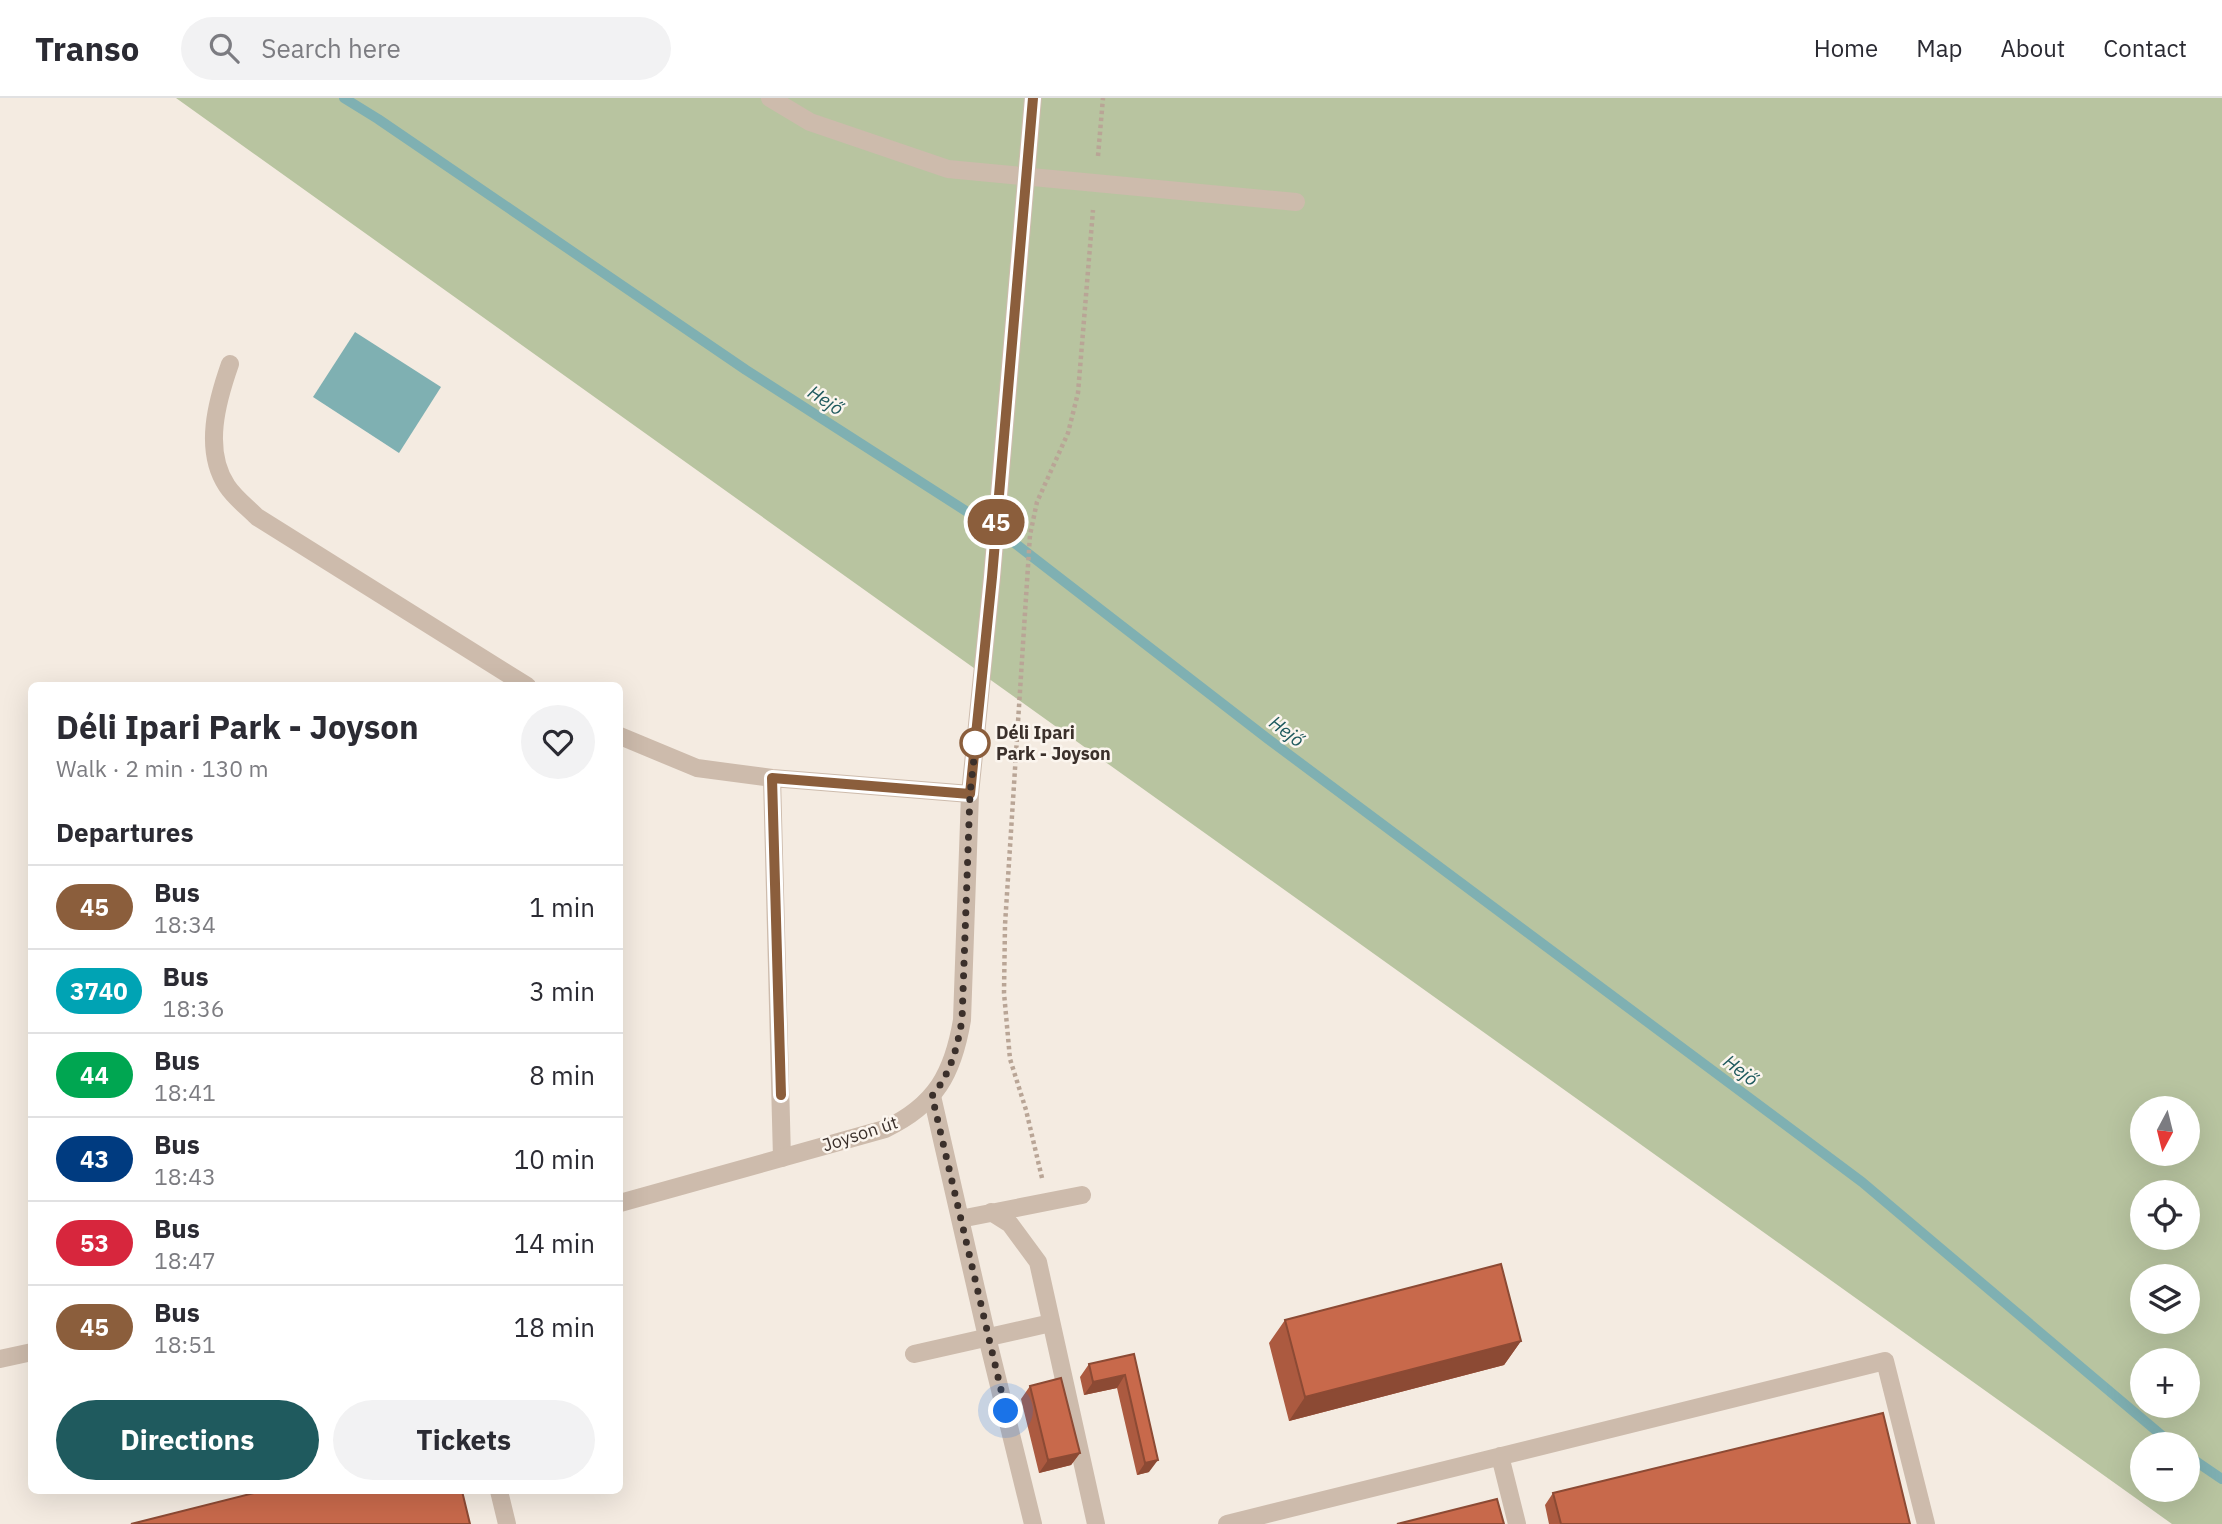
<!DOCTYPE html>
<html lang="en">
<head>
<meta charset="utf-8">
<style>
  :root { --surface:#fff; --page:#f2f2f3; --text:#2b2b33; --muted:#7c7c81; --line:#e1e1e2; --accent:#1f5a5e }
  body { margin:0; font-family:"IBM Plex Sans",sans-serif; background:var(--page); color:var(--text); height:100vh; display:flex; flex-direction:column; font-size:26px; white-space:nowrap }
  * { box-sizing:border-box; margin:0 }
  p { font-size:23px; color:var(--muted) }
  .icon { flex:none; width:38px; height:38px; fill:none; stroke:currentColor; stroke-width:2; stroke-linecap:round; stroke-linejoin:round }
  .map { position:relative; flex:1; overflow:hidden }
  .drawer { position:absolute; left:28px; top:584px; width:595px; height:812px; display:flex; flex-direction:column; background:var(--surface); border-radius:10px; box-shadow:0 7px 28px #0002 }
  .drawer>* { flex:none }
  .badge { padding:0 14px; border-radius:23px; font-size:24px; line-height:46px }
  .needle { width:46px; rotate:187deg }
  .controls { position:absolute; left:2130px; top:998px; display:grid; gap:14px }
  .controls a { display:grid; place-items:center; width:70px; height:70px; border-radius:50%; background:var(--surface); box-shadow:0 7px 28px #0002; font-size:35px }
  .you { position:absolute; width:35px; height:35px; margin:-18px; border:5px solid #fff; border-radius:50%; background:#1a73e8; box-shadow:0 0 0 10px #1a73e833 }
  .map>.badge { position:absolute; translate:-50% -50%; box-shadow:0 0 0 4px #fff }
  h2 { padding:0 28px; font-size:26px; line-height:63px }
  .round { display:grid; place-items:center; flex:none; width:74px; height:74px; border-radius:37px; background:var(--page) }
  .head { display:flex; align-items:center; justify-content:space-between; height:119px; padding:0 28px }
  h1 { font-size:33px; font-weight:800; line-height:52px }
  .cta { display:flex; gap:14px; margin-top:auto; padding:14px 28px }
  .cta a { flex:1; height:80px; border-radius:42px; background:var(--accent); color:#fff; font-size:28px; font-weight:800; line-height:80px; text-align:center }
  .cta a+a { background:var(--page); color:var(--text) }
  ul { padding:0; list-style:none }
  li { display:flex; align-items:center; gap:21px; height:84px; padding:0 28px; border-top:2px solid var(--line) }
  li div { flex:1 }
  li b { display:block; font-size:26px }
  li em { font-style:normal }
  li .badge { min-width:77px; font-weight:700; text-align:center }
  header { display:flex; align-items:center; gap:42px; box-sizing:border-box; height:98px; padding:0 35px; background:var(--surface); border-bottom:2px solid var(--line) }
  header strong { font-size:33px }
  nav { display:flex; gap:38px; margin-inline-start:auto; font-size:24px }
  .search { width:490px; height:63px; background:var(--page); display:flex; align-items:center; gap:18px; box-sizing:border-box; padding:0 24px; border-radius:38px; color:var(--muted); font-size:26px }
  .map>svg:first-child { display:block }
  .green { fill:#b8c4a0; fill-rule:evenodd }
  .water { fill:#7fb0b2 }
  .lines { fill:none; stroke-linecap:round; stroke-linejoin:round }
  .stream { stroke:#7fb0b2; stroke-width:10 }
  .path { stroke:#b9a596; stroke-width:4.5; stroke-dasharray:3.5 3.5; stroke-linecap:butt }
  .lane { stroke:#cdbbac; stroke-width:18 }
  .street { stroke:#cdbbac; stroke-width:18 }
  .wall { fill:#ac5a40 }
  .shaded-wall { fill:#8c4a34 }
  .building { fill:#c8694b; stroke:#8c4a34; stroke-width:2 }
  .line-casing { stroke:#fff; stroke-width:16 }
  .line { stroke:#8b5e3c; stroke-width:10 }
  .walk { stroke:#3b302b; stroke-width:7; stroke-dasharray:0 12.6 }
  .stop-dot { fill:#fff; stroke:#8b5e3c; stroke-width:3.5 }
  .labels { text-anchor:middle; stroke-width:5; stroke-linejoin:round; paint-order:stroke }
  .stop-label { font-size:18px; font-weight:bold; fill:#3b302b; stroke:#fbf5ee; text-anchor:start }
  .street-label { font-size:18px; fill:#3b302b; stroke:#fbf5ee }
  .water-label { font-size:19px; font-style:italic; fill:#1f5a5e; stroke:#fbf5ee }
</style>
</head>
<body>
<header>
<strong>Transo</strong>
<div class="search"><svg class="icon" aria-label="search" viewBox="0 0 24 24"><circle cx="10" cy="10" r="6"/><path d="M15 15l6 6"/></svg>Search here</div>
<nav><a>Home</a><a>Map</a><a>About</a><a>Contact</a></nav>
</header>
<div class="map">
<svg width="2222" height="1426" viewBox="0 0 2222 1426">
  <rect width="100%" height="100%" fill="#f4ebe1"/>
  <path class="green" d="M 176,0 L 2222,0 L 2222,1426 L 2172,1426 ZM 2142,1010 L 2188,1010 L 2188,1055 L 2142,1055 ZM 2142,1094 L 2188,1094 L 2188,1139 L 2142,1139 ZM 2142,1178 L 2188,1178 L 2188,1223 L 2142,1223 ZM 2142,1262 L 2188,1262 L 2188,1307 L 2142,1307 ZM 2142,1346 L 2188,1346 L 2188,1391 L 2142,1391 Z"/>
  <path class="water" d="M 355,234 L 441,289 L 399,355 L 313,299 Z"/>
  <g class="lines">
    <path class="stream" d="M 344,0 L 378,21 L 746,272 L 1008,440 L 1268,641 L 1862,1084 L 2172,1346
      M 2188,1358 L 2222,1381"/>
    <path class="path" d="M 1098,58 L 1103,0
      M 1042,1080 L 1026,1012 L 1010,961 L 1004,895 L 1005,827 L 1030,437 L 1037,404 L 1068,335 L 1078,295 L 1093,112"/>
    <path class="lane" d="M 770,0 L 810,24 L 948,71 L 1296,104
      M 230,266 C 217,303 203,352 227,388 C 235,400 247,409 257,419 L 527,588
      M 620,638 L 697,670 L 772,680 L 970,696
      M 772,680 L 782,1060
      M 932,998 L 987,1239 L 1033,1426
      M 991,1114 L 1010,1126 L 1038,1164 L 1096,1426
      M 960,1121 L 1082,1097
      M 914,1256 L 1051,1225
      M 1500,1358 L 1517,1426
      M 499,1393 L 507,1426
      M 1227,1426 L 1885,1263 L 1926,1426"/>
    <path class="street" d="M 620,1105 L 885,1031 C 936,1007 953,975 962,922 L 970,696 L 992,479 L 1033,0
      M 0,1261 L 32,1254"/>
  </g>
  <path class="wall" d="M 1285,1222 L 1521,1243 L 1504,1267 L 1289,1323 L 1269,1245 Z
    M 1134,1256 L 1149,1374 L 1137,1377 L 1117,1290 L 1084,1297 L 1080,1279 L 1089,1266 Z
    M 1030,1288 L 1080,1355 L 1071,1367 L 1039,1375 L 1021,1301 Z
    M 1553,1395 L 1910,1426 L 1549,1426 L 1545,1407 Z"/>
  <path class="shaded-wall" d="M 1521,1243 L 1504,1267 L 1289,1323 L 1305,1299 Z
    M 1125,1277 L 1117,1290 L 1084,1297 L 1093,1284 Z
    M 1080,1355 L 1071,1367 L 1039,1375 L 1048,1362 Z
    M 1158,1362 L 1149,1374 L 1137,1377 L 1145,1365 Z"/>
  <path class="building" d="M 1501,1166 L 1521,1243 L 1305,1299 L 1285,1222 Z
    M 1134,1256 L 1158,1362 L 1145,1365 L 1125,1277 L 1093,1284 L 1089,1266 Z
    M 1061,1280 L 1080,1355 L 1048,1362 L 1030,1288 Z
    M 1883,1315 L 1910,1426 L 1561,1426 L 1553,1395 Z
    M 262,1393 L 462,1393 L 470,1426 L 131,1426 Z
    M 1497,1401 L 1504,1426 L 1397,1426 Z"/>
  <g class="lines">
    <g class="line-casing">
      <path id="line" d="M 781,997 L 772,680 L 970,696 L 992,479 L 1033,0"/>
    </g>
    <use href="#line" class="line"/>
    <path class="walk" d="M 975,645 L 976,642 L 970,696 L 962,922 C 957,950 951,975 932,998 L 1006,1313"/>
  </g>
  <circle class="stop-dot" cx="975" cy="645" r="14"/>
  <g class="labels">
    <g class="stop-label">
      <text x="996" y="641">Déli Ipari<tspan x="996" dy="21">Park - Joyson</tspan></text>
    </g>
    <g class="street-label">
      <text transform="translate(860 1036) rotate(-18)" y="6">Joyson út</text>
    </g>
    <g class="water-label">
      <text transform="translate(826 302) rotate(33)" y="7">Hejő</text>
      <text transform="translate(1287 633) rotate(37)" y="7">Hejő</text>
      <text transform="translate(1741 972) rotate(37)" y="7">Hejő</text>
    </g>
  </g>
</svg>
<div class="controls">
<a><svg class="needle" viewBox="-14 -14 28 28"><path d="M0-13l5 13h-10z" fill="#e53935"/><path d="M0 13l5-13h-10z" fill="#7c7c81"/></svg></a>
<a><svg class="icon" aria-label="locate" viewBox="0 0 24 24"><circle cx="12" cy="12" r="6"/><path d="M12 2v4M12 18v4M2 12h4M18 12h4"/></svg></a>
<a><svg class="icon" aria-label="layers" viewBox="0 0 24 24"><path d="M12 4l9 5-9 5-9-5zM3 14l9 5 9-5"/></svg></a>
<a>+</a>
<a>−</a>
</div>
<div class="you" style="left:1006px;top:1313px"></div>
<b class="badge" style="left:996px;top:424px;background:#8b5e3c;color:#fff">45</b>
<section class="drawer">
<div class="head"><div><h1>Déli Ipari Park - Joyson</h1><p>Walk · 2 min · 130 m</p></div><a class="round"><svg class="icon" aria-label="heart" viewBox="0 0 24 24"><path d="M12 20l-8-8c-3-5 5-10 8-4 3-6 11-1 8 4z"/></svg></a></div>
<h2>Departures</h2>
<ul>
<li><span class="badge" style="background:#8b5e3c;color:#fff">45</span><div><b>Bus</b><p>18:34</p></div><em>1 min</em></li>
<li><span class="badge" style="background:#00a3b4;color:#fff">3740</span><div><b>Bus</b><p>18:36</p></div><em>3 min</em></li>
<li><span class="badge" style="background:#00a651;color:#fff">44</span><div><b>Bus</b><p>18:41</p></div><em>8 min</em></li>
<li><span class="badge" style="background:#003b80;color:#fff">43</span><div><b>Bus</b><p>18:43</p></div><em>10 min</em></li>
<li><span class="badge" style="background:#d7263d;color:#fff">53</span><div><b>Bus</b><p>18:47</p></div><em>14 min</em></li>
<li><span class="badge" style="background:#8b5e3c;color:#fff">45</span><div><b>Bus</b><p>18:51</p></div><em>18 min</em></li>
</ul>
<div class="cta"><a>Directions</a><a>Tickets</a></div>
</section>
</div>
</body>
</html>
